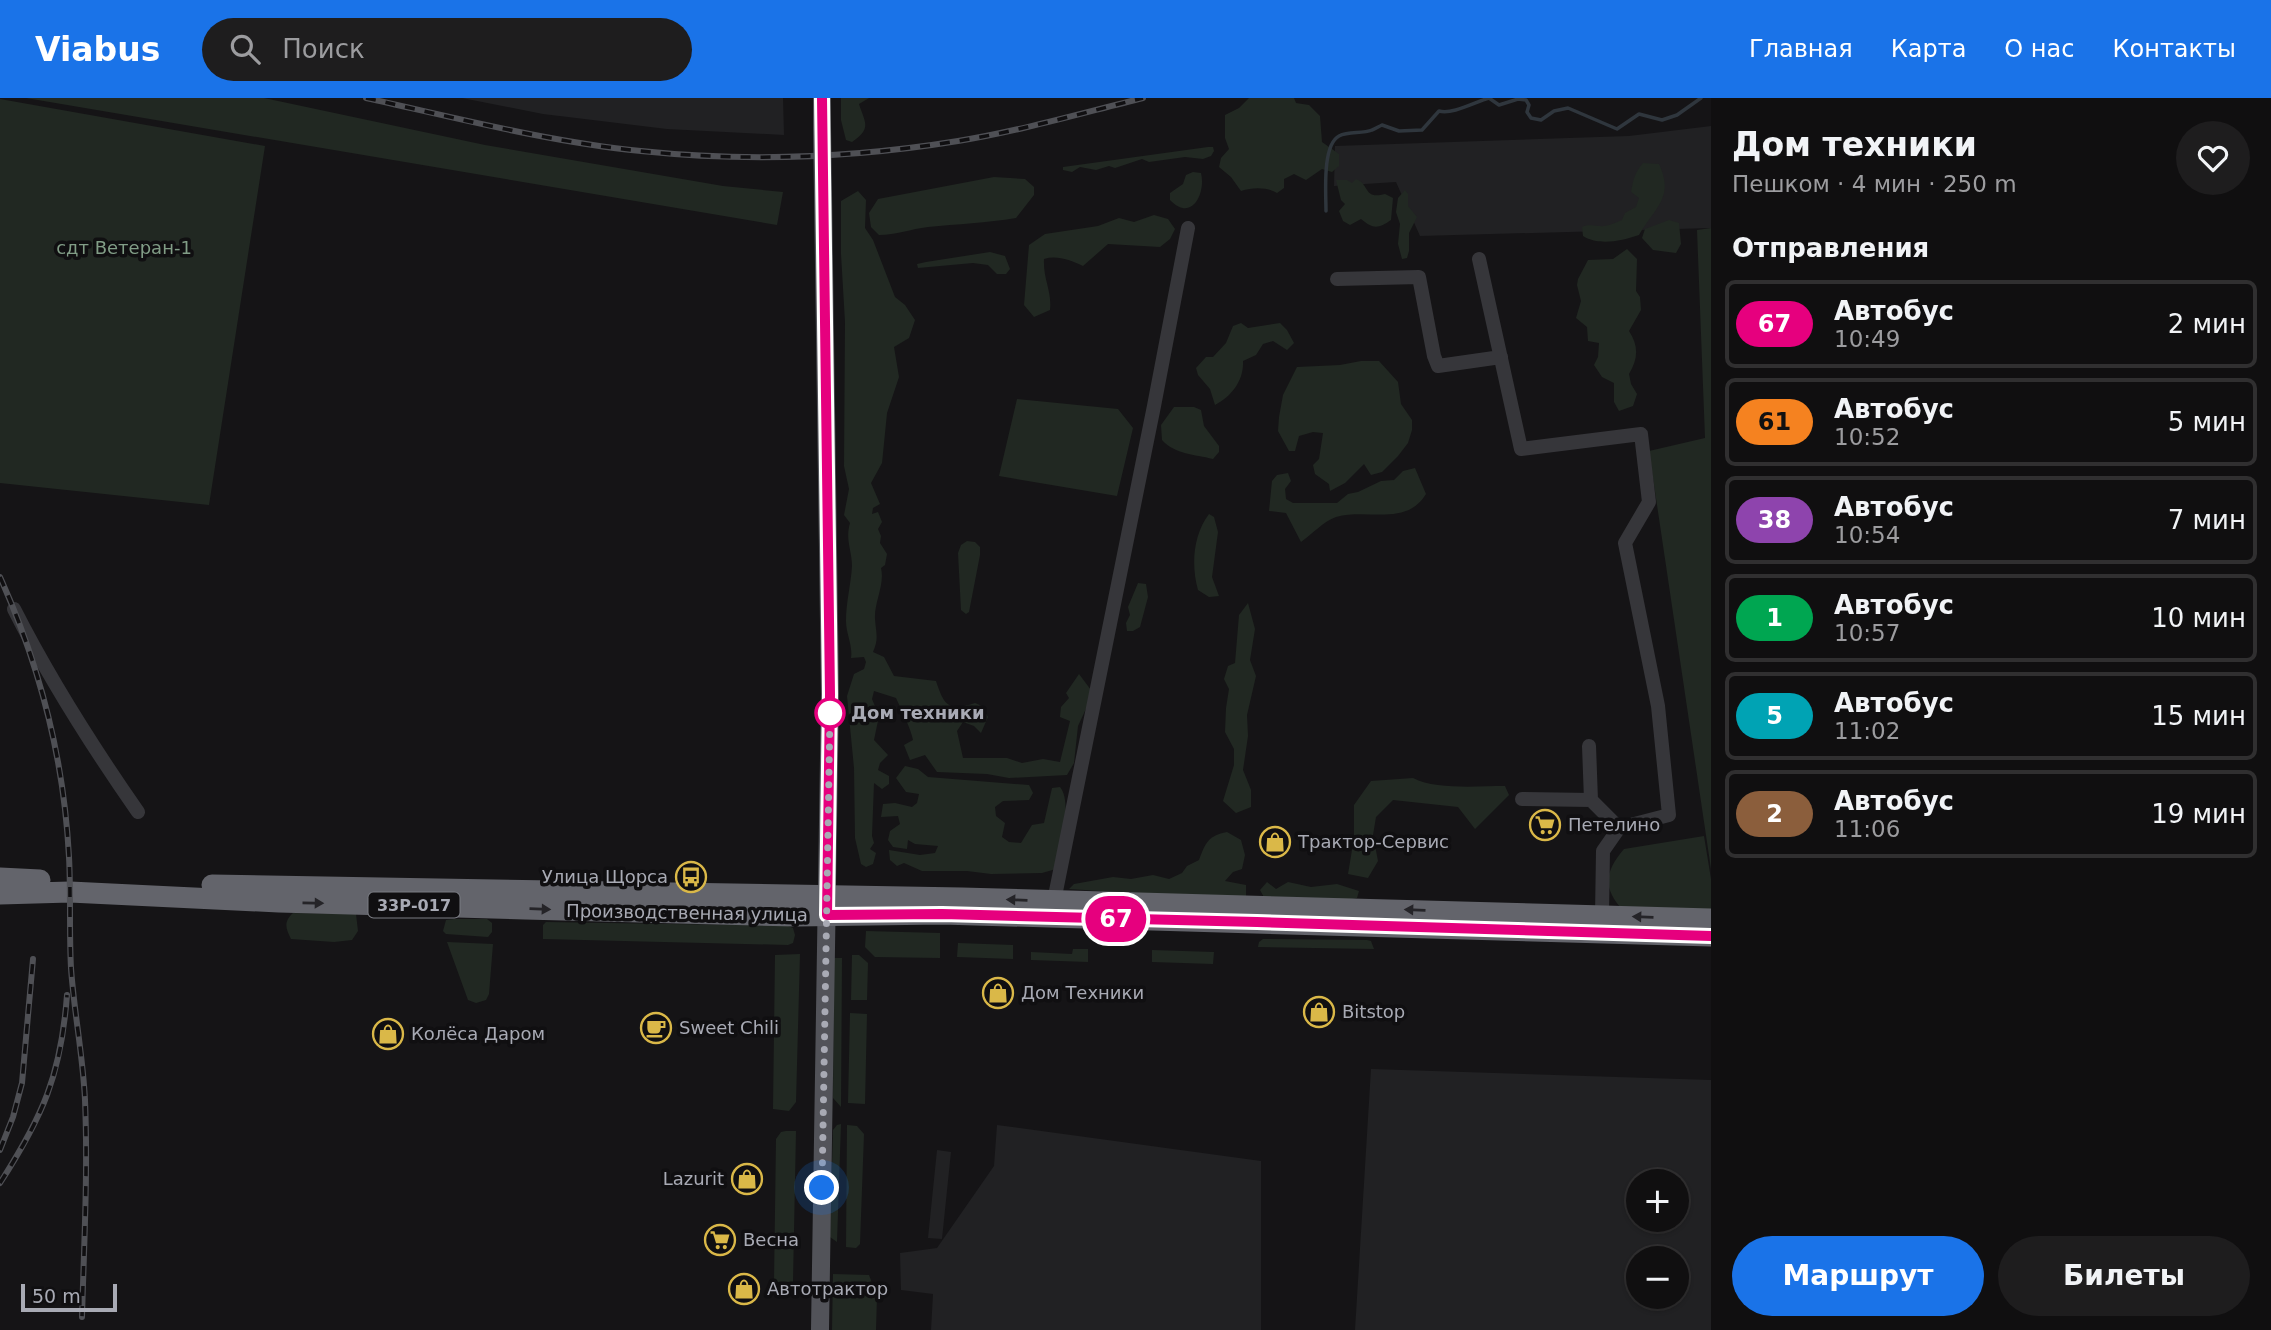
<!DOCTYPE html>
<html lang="ru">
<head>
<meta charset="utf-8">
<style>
  :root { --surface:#100f10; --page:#1e1d1e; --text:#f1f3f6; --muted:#9c9c9f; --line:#302f30; --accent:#1a73e8 }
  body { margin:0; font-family:"DejaVu Sans",sans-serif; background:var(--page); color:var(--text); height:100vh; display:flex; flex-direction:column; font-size:26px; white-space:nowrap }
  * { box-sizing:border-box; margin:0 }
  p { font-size:23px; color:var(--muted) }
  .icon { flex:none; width:38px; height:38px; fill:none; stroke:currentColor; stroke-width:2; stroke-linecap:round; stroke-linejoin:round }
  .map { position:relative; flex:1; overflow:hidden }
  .side { display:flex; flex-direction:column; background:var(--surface); width:560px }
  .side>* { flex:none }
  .badge { padding:0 14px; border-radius:23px; font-size:24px; line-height:46px }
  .tools { position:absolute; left:1626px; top:1071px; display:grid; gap:14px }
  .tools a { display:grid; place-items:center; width:63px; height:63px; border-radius:50%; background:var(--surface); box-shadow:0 2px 5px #0004,0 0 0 2px var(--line); font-size:35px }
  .scale { position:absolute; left:21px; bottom:18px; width:96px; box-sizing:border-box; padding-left:7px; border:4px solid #a8aab4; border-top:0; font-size:19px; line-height:24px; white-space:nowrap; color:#a8aab4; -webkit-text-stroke:5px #100f11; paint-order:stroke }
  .you { position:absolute; width:35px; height:35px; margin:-18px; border:5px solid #fff; border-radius:50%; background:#1a73e8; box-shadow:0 0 0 10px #1a73e833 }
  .map>.badge { position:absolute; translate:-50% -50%; box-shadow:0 0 0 4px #fff }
  h2 { padding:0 21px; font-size:26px; line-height:63px }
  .round { display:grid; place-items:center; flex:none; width:74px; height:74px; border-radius:37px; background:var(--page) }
  .overview { display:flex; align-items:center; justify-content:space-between; height:119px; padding:0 21px }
  h1 { font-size:33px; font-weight:600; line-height:52px }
  .cta { display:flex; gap:14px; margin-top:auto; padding:14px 21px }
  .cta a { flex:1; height:80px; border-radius:42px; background:var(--accent); color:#fff; font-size:28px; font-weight:600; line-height:80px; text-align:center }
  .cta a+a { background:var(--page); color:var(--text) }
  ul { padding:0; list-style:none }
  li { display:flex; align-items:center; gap:21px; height:88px; margin:0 14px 10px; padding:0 7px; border:4px solid var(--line); border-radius:10px }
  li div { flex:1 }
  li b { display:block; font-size:26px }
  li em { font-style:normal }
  li .badge { min-width:77px; font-weight:700; text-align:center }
  header { display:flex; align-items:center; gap:42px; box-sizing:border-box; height:98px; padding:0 35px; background:var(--accent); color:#fff }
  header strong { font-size:33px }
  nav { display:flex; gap:38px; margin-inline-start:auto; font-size:24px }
  .search { width:490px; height:63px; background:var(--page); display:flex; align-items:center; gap:18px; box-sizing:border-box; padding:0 24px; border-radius:38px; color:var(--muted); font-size:26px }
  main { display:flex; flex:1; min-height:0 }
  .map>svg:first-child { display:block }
  .built { fill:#212123; fill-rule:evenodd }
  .green { fill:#212822 }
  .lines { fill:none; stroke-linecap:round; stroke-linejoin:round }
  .stream { stroke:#2f363d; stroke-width:3.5 }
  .minor { stroke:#36363a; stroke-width:14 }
  .major { stroke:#525359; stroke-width:18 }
  .highway { stroke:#63646b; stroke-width:21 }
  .rail-casing { stroke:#4f5055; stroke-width:6 }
  .rail { stroke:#100f11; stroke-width:3.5; stroke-dasharray:10; stroke-linecap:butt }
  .major-bridge { stroke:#525359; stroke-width:18 }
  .oneway { fill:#252428 }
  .line-casing { stroke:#fff; stroke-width:16 }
  .line { stroke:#e6007e; stroke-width:10 }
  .walk { stroke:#a8aab4; stroke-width:7; stroke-dasharray:0 12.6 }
  .stop-dot { fill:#fff; stroke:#e6007e; stroke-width:3.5 }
  .labels { text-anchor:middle; stroke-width:7; stroke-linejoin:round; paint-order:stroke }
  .shield { fill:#100f11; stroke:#7a7c83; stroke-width:2 }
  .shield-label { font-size:16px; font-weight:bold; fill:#a8aab4 }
  .park-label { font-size:18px; fill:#819d86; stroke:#100f11 }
  .stop-label { font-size:18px; font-weight:bold; fill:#a8aab4; stroke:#100f11; text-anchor:start }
  .poi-label { font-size:18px; fill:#a8aab4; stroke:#100f11; text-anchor:start }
  .street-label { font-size:18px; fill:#a8aab4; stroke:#100f11 }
</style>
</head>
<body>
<header>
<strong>Viabus</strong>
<div class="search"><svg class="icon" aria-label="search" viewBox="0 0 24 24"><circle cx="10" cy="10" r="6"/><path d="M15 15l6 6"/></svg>Поиск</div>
<nav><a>Главная</a><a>Карта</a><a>О нас</a><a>Контакты</a></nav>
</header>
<main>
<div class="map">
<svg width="1711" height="1232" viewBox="0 0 1711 1232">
  <rect width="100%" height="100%" fill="#151416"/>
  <path class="built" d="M 462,0 L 783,0 L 784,37 L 667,31 L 543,16 Z
    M 1711,28 L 1711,130 L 1420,138 L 1396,84 L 1334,88 L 1335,48 L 1629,38 Z
    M 1371,971 L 1711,982 L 1711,1232 L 1355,1232 ZM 1638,1083 L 1676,1083 L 1676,1122 L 1638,1122 ZM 1638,1160 L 1676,1160 L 1676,1199 L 1638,1199 Z
    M 997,1027 L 1261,1063 L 1261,1232 L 931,1232 L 933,1196 L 901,1192 L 900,1155 L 937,1150 L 994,1068 Z
    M 937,1052 L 951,1054 L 942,1141 L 928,1140 Z"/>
  <path class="green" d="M 26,0 L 264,0 L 485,47 L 723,88 L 783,94 L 777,127 Z
    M 841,0 L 869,0 L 859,6 C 865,25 872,30 852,44 L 846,42 L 841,22 Z
    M 1249,0 L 1294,0 L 1296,5 L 1309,7 L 1320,18 L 1322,44 L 1339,56 L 1339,68 L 1332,74 L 1322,71 L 1306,82 L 1294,76 L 1284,81 L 1284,90 L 1277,95 C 1267,89 1253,89 1241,93 L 1231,79 L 1219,69 L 1221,60 L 1229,51 L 1225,40 L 1225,17 L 1239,10 Z
    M 0,1 L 265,48 L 209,407 L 0,385 Z
    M 1208,49 L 1213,49 L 1214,53 L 1211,58 L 1203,61 L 1185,59 L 1149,64 L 1142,61 L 1115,70 L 1109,68 L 1096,72 L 1080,69 L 1072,74 L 1063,72 L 1063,69 Z
    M 1643,65 L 1659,66 C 1675,100 1654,110 1639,137 C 1621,143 1599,148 1583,138 L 1582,129 C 1590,126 1592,128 1599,128 C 1607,129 1615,125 1622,122 L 1625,115 L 1636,109 L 1639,100 L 1631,94 C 1633,82 1635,74 1643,65 Z
    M 1193,74 L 1201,75 C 1206,95 1192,125 1170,102 L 1170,95 L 1183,86 L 1186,77 Z
    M 994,79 L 1025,81 L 1034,89 L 1034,97 L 1016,120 C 987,125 957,126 928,129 C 911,131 896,137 879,137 L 871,129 L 869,115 L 878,101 Z
    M 1356,81 C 1370,86 1363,102 1385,96 L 1393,100 L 1391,122 C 1378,131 1373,131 1361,121 L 1350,127 L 1343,123 L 1339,113 L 1345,106 L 1341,102 L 1336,82 L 1347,82 L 1352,85 Z
    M 1405,92 L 1408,96 L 1408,108 L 1417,119 L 1409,135 L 1409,153 L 1407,160 L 1402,161 L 1398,146 L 1400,126 L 1396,114 L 1398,100 Z
    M 858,93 L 866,102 L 865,130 L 873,142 L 895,199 L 905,207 L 915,222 L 909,240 L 894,249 L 899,279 L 887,315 L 882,365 L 871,385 L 880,406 L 873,410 L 872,416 L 878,414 L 882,424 L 878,431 L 881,438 L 880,445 L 887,456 L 885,467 L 881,470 C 885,487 874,504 875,521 C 876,535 879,541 873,554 L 884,559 L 894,578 L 936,583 C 944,607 948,614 975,605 L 982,608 L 988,619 L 981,635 L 974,628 L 963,624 L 957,633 L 963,660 L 1007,660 L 1022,665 L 1043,661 L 1060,664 L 1070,623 L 1060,619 L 1061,609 L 1069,600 L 1066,595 L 1079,576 L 1091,592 L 1091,600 L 1078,628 L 1074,665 L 1067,677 L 1009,680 L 987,676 L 937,674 L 925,657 L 910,662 L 904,647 L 913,642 C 911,631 901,611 896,600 L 874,593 L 872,601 L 879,618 L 874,642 L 888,657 L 880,665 L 878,672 L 889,678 L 889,686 L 882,691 L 874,685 L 872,738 L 874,745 L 870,751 L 876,755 L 873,766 L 866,769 L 861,766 L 855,740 L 854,670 L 847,598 L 854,576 L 864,571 L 866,564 L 864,559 L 851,560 C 853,547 846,536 846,523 C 846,504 851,486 852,468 C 852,452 845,442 850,425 L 844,417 L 849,391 L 844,368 L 845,224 L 841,156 L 841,103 Z
    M 1154,117 L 1168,121 L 1175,131 L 1170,141 L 1160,149 L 1108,146 L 1083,168 C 1070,162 1057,157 1044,161 C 1043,182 1052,192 1050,212 L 1034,219 L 1024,207 L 1029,147 L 1045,136 L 1098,128 L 1119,120 L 1134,124 Z
    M 1669,122 L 1679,125 L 1681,146 L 1676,155 L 1653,152 L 1642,140 L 1645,131 Z
    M 1711,130 L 1711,771 L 1649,353 L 1705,340 L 1697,132 Z
    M 1627,151 L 1637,161 L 1636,193 L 1640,199 L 1641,212 L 1629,233 C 1639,248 1638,261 1629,276 L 1631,286 L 1637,296 L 1633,308 L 1619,313 L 1614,304 L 1614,285 L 1602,279 L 1594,267 L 1598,259 L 1599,245 L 1588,243 L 1587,229 L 1576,220 L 1581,203 L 1577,187 L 1578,181 L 1588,162 L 1613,161 Z
    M 990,154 L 1005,158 L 1010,171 L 1006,176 L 997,176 L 988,167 L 973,165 L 918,170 L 917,166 L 926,164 Z
    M 1241,225 L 1248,230 L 1280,225 L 1287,232 L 1294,245 L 1287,252 L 1273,243 L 1263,246 L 1256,257 L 1243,263 C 1244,282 1232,298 1215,307 L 1210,291 L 1198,277 L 1196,270 L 1206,259 L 1213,259 L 1226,245 L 1233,228 Z
    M 1361,263 L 1379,263 L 1398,284 L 1401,306 L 1412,322 L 1412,332 L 1408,345 L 1398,358 L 1382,374 L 1371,377 L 1364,366 L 1345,385 L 1330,393 L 1329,386 L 1315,376 L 1313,367 L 1319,361 L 1323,335 L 1313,334 L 1299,338 L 1295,353 L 1289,353 L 1278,333 L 1279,319 L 1283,297 L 1297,269 L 1340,267 Z
    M 1017,301 L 1118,311 L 1133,330 L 1117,398 L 999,378 Z
    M 1174,309 L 1194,309 L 1201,312 L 1204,328 L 1219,348 L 1219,354 L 1213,361 C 1194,356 1176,357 1162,342 L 1161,327 Z
    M 1415,370 L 1426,396 C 1406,429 1368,410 1336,419 C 1324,423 1311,437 1301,444 L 1286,415 L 1269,413 L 1272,383 L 1277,377 L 1288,375 L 1291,383 L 1285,391 L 1286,401 L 1293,405 L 1337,405 L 1348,396 L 1358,394 L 1381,383 L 1394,382 L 1403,373 Z
    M 1209,416 L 1214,419 L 1218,434 L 1212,479 L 1219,498 L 1209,499 L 1198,492 C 1191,467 1193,437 1209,416 Z
    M 967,443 L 975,444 L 980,449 L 980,457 L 969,514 L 966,516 L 961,512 L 958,455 L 961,447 Z
    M 1138,485 L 1146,486 L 1148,499 L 1140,529 L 1133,533 L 1127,533 L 1126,525 L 1130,517 L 1128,509 Z
    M 1248,505 L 1255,531 L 1250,562 L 1256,578 L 1247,617 L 1248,638 L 1243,672 L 1251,692 L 1251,709 L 1236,715 L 1223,703 L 1234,667 L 1234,651 L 1225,634 L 1226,610 L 1229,591 L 1224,581 L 1228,568 L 1235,565 L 1239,517 Z
    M 905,668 L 918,671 L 928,679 L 1029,687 L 1033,695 L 1029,702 L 1003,703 L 995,709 L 996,718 L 1005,725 L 1002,739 L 1009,744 L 1021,745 L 1032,727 L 1044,725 L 1052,690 L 1060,689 C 1073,705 1060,750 1056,771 L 1042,775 L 991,776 L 967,773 L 922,773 L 904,765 L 897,768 L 890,762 L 889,752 L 920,757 L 935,755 L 938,748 L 915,746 L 908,742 L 907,751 L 893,749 L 888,742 L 890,733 L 900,726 L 898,718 L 881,719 L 883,706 L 895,705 L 912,709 L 917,705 L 919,696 L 906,694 L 896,680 Z
    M 1413,680 C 1436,692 1478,688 1505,688 L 1509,697 L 1475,731 L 1458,709 L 1393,702 L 1376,719 L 1373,737 L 1378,763 L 1368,780 L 1348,776 L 1354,740 L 1354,707 L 1371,683 Z
    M 1227,734 L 1241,742 L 1245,757 L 1242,771 L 1233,774 L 1225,783 L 1246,787 L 1246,801 L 1110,798 L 1100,793 L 1069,791 L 1074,786 L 1113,779 L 1131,781 L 1153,777 L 1169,781 L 1182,775 L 1187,768 L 1199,762 C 1206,744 1208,738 1227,734 Z
    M 1704,738 L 1711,781 L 1711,815 L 1623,812 C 1602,790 1605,773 1624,751 Z
    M 1267,784 L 1276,791 L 1288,784 L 1311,789 L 1337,786 L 1359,793 L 1357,800 L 1337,804 L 1266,803 L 1260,792 Z
    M 293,815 L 356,816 L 358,833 L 352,842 L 334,844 L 291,841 C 286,831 283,824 293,815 Z
    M 454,821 L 487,821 L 492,825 L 492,834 L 488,839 L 446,836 L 443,833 L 446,822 Z
    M 546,824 L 788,828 L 793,830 L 795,837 L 793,845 L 788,847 L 543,841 L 543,827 Z
    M 866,833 L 940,835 L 940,860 L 875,859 L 865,849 Z
    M 1263,841 L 1367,842 L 1371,843 L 1374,851 L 1258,849 L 1259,844 Z
    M 447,844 L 493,846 L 489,896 L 486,902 L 476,905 L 468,902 Z
    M 958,845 L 1013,847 L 1013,861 L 957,859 Z
    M 1073,851 L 1088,851 L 1088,864 L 1031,862 L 1031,854 L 1072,856 Z
    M 1152,852 L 1214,854 L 1213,866 L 1152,864 Z
    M 800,856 L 796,1004 L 789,1013 L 773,1011 L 775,857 Z
    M 852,857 L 859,857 L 868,865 L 867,902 L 851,902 Z
    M 834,860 L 842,860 L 841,1009 L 833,1000 Z
    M 850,915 L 867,916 L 865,1006 L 848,1005 Z
    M 841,1026 L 837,1144 L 830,1139 L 833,1032 L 837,1027 Z
    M 847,1027 L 857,1028 L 864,1036 L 860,1146 L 856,1150 L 846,1149 Z
    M 786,1033 L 796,1033 L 793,1184 L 774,1184 L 776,1041 L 781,1034 Z
    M 833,1176 L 869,1177 L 877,1198 L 876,1232 L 832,1232 Z"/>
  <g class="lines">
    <path class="stream" d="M 1326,113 C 1326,95 1322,47 1339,38 C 1349,33 1362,36 1372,32 C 1375,31 1378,29 1382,27 L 1399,33 L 1422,32 L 1439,13 C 1452,17 1475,4 1489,0 L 1499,7 L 1518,1 L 1526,2 L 1529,7 L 1527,14 L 1531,20 L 1541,22 L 1554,13 L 1568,10 L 1617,31 L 1639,16 L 1662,22 L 1677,17 L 1701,0"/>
    <path class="minor" d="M 1479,161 L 1521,351 L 1641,336 L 1649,404 L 1625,445 L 1658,608 L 1669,717 L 1619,730 L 1603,753 L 1602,817
      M 1337,181 L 1419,179 L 1434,258 L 1438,268 L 1501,259
      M 14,511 C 50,582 92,648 138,714
      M 1589,648 L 1591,702
      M 1522,701 L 1591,702 L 1619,730
      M 1054,803 L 1154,308 L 1188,130"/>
    <path class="major" d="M 822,0 L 822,29
      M 820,1232 L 830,596 L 823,96"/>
    <path class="highway" d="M 0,780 L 40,782
      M 212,787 L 962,800 L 1711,821
      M 0,796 L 70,794 L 279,804 L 525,811 L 796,818 L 942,816 L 1711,838"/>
    <g class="rail-casing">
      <path id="rail" d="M 366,0 C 457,20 549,44 641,53 C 747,64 853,60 958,43 C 1020,33 1082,15 1143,0
        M 0,479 C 40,568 64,661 69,759 C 71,796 69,833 71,870 C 74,914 83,958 85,1002 C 88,1074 84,1146 82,1219
        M 0,1052 L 13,1019 L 22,985 L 33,861
        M 0,1085 C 43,1018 61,977 67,897"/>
    </g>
    <use href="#rail" class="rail"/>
    <path class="major-bridge" d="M 822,29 L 823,96"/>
  </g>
  <defs><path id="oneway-solid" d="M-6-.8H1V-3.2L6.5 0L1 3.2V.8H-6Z" transform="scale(1.75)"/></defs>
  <g class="oneway">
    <use href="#oneway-solid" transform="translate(1017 802) rotate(-178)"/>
    <use href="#oneway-solid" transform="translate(313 805) rotate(1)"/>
    <use href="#oneway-solid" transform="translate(540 811) rotate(2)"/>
    <use href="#oneway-solid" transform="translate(1415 812) rotate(-178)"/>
    <use href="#oneway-solid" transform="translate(1643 819) rotate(-178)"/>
  </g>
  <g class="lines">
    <g class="line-casing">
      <path id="line" d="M 822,0 L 830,596 L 827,817 L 942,816 L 1257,824 L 1711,838"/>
    </g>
    <use href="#line" class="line"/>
    <path class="walk" d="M 822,1090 L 830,615"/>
  </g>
  <defs>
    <g id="supermarket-ring" transform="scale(1.575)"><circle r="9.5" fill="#100f11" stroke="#dab848" stroke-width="1.5"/><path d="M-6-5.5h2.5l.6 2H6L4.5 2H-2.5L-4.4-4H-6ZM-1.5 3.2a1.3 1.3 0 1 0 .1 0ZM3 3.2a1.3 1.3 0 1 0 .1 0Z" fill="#dab848"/></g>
    <g id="shop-ring" transform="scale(1.575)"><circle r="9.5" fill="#100f11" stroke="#dab848" stroke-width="1.5"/><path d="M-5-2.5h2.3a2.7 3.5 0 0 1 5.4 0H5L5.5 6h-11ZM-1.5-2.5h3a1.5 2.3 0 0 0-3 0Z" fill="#dab848"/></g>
    <g id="bus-ring" transform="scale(1.575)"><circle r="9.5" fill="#100f11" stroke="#dab848" stroke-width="1.5"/><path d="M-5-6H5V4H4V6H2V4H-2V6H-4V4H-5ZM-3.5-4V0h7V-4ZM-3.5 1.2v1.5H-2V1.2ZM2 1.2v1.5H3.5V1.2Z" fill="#dab848"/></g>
    <g id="cafe-ring" transform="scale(1.575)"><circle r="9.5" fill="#100f11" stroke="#dab848" stroke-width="1.5"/><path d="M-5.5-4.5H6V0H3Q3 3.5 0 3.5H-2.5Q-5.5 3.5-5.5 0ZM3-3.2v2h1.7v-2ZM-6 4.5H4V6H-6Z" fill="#dab848"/></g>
  </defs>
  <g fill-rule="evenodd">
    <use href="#supermarket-ring" x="1545" y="727"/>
    <use href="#shop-ring" x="1275" y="744"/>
    <use href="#bus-ring" x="691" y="779"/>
    <use href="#shop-ring" x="998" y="895"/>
    <use href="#shop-ring" x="1319" y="914"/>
    <use href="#cafe-ring" x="656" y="930"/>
    <use href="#shop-ring" x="388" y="936"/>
    <use href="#shop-ring" x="747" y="1081"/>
    <use href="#supermarket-ring" x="720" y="1142"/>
    <use href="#shop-ring" x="744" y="1191"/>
  </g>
  <circle class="stop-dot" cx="830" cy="615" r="14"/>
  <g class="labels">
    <rect class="shield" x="368.5" y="794.5" width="91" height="25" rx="5"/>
    <g class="shield-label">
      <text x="414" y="813">33Р-017</text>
    </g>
    <g class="park-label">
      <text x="124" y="156">сдт Ветеран-1</text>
    </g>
    <g class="stop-label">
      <text x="851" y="621">Дом техники</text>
    </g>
    <g class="poi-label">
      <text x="1568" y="733">Петелино</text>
      <text x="1298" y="750">Трактор-Сервис</text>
      <text x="668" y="785" text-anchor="end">Улица Щорса</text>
      <text x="1021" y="901">Дом Техники</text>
      <text x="1342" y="920">Bitstop</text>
      <text x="679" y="936">Sweet Chili</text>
      <text x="411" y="942">Колёса Даром</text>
      <text x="724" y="1087" text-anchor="end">Lazurit</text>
      <text x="743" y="1148">Весна</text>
      <text x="767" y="1197">Автотрактор</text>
    </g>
    <g class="street-label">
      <text transform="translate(687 815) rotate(1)" y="6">Производственная улица</text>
    </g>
  </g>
</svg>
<div class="tools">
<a>+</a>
<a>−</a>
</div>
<div class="scale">50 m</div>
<div class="you" style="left:822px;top:1090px"></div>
<b class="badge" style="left:1116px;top:821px;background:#e6007e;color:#fff">67</b>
</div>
<section class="side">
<div class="overview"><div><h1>Дом техники</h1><p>Пешком · 4 мин · 250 m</p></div><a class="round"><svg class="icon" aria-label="heart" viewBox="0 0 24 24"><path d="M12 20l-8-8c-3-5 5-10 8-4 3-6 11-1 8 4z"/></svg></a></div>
<h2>Отправления</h2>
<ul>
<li><span class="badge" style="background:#e6007e;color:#fff">67</span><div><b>Автобус</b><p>10:49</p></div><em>2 мин</em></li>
<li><span class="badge" style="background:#f58220;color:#111">61</span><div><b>Автобус</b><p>10:52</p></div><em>5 мин</em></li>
<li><span class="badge" style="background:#8e44ad;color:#fff">38</span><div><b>Автобус</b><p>10:54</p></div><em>7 мин</em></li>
<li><span class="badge" style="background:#00a651;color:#fff">1</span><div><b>Автобус</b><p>10:57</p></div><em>10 мин</em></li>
<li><span class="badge" style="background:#00a3b4;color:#fff">5</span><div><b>Автобус</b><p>11:02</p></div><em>15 мин</em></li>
<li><span class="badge" style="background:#8b5e3c;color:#fff">2</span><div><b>Автобус</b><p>11:06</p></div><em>19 мин</em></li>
</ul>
<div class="cta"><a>Маршрут</a><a>Билеты</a></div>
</section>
</main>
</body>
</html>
